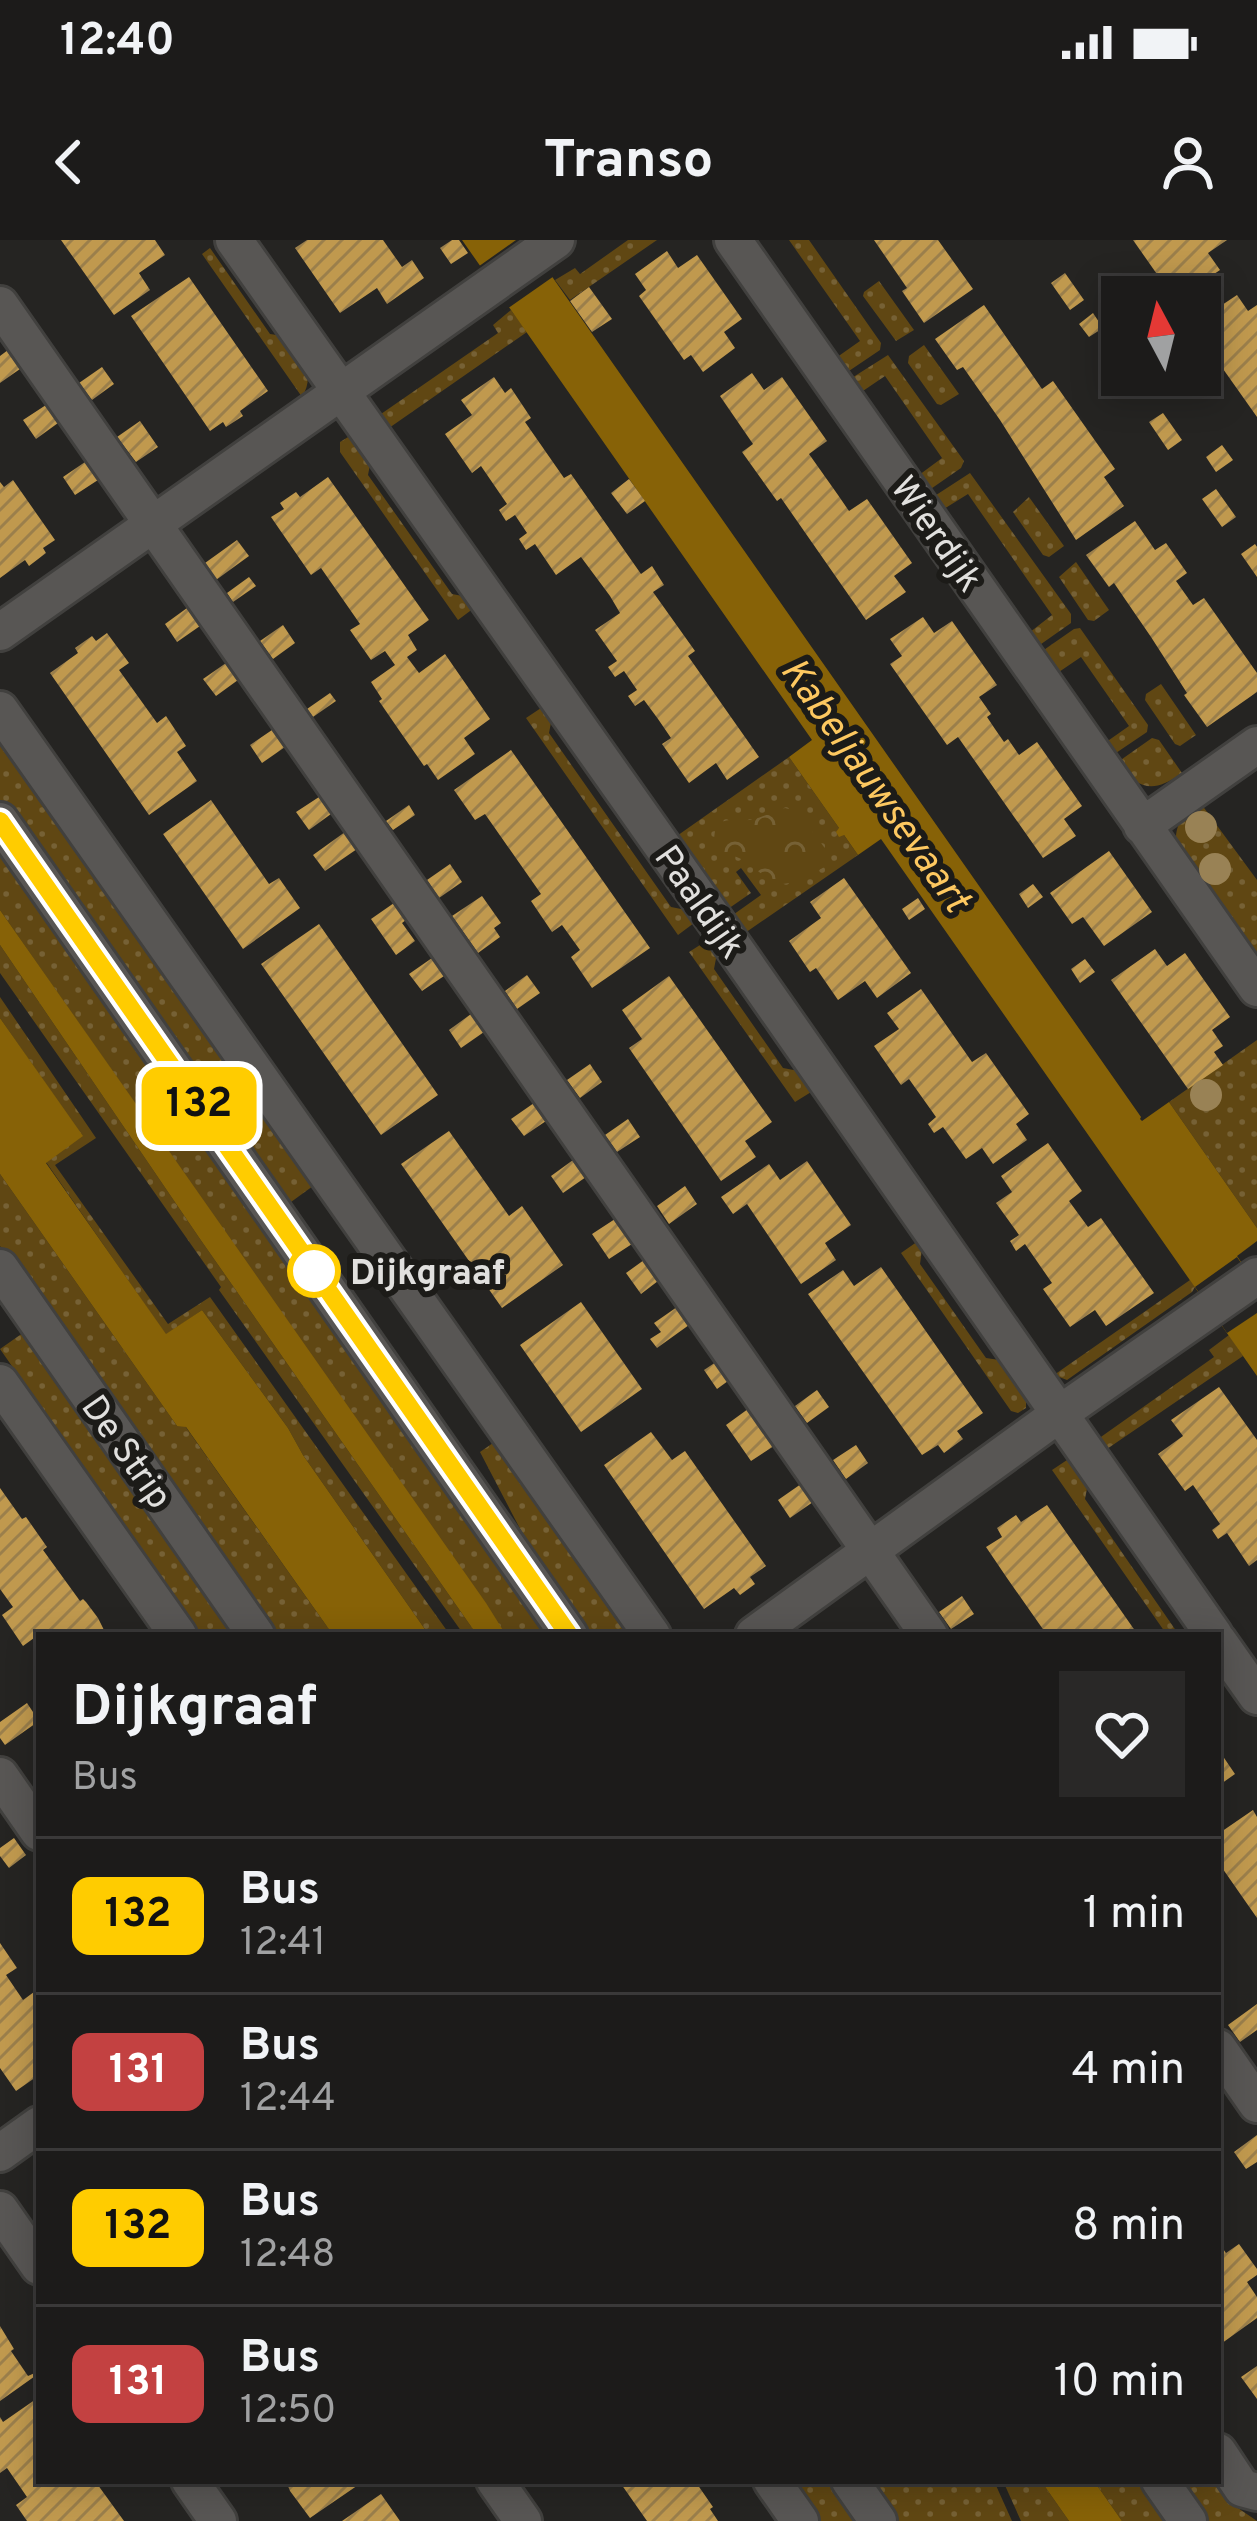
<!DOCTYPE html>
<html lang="en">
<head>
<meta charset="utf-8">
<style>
  :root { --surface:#1c1b1a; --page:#292827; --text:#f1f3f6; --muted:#a0a1a2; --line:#3a3939 }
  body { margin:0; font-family:Overpass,sans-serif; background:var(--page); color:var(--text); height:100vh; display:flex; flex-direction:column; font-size:45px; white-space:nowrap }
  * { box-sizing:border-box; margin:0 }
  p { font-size:39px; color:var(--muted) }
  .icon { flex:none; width:66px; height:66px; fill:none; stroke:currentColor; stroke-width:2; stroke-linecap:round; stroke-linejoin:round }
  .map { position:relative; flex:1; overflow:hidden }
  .side { position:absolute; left:36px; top:1392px; width:1185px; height:852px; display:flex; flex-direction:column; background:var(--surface); border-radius:0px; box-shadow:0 6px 30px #0003,0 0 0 3px var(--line) }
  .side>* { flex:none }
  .badge { padding:0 24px; border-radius:18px; font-size:42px; line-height:78px }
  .needle { width:78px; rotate:353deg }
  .tools { position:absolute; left:1101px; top:36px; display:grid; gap:24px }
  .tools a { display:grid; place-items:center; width:120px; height:120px; border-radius:0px; background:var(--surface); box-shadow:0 6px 30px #0003,0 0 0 3px var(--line); font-size:60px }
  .map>.badge { position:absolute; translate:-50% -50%; box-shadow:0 0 0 6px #fff }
  .round { display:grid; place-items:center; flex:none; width:126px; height:126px; border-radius:0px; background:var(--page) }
  .headline { display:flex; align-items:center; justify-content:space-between; height:204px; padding:0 36px }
  h1 { font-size:57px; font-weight:700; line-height:90px }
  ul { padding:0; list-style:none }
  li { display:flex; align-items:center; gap:36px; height:156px; padding:0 36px; border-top:3px solid var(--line) }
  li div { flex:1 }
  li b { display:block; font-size:45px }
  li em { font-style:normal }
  li .badge { min-width:132px; font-weight:700; text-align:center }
  .status { display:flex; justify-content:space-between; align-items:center; height:84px; padding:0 60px; background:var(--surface); direction:ltr }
  .status svg { height:33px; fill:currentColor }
  header { display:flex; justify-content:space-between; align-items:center; height:156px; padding:0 36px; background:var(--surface); font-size:54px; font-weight:700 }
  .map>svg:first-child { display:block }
  .grass { fill:url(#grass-dots) }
  .park { fill:url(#park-crowns) }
  .water { fill:#876207 }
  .pier { fill:#252422 }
  .building { fill:url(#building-hatch) }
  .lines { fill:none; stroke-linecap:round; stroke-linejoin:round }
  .minor-casing { stroke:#41403e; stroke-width:42 }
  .minor { stroke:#585654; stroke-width:36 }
  .tree { fill:#998255 }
  .line-casing { stroke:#fff; stroke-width:27 }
  .line { stroke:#fc0; stroke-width:18 }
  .stop-dot { fill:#fff; stroke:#fc0; stroke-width:6 }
  .labels { text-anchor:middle; stroke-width:12; stroke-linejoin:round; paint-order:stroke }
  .street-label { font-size:36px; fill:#e1e0de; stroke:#1c1b18 }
  .stop-label { font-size:36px; font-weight:bold; fill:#e1e0de; stroke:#1c1b18; text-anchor:start }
  .water-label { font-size:39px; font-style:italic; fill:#fdc860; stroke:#1c1b18 }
</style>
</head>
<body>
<div class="status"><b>12:40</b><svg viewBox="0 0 49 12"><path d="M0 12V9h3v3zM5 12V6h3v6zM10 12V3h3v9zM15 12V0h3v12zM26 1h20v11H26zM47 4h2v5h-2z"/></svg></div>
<header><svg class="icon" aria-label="back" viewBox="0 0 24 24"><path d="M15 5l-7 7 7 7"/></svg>Transo<svg class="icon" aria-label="person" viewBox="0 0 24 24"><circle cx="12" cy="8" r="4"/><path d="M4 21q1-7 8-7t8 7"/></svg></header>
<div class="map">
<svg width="1257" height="2281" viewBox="0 0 1257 2281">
  <defs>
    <pattern id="grass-dots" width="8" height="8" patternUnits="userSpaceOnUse" patternTransform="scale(3)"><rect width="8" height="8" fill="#604713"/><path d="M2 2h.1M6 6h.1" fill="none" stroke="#766135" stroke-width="1.8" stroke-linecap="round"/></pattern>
    <pattern id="park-crowns" width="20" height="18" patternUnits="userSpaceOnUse" patternTransform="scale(3)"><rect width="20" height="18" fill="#604713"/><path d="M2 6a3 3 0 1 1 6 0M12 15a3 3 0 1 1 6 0" fill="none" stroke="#766135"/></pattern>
    <pattern id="building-hatch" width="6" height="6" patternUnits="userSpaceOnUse" patternTransform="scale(3)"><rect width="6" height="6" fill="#c0994e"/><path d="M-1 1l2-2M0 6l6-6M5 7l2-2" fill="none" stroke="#9b7f4b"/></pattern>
  </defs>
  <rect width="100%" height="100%" fill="#252422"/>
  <path class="grass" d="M 628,0 L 657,0 L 570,60 L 555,40 L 575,28 L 580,34 Z
    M 789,0 L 809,0 L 881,103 L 880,110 L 843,135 L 833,120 L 860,101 Z
    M 210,8 L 270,94 L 290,97 C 302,118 316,134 302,157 L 202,14 Z
    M 879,41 L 914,90 L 896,101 L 863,56 L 864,52 Z
    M 511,70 L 527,92 L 389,188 L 381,174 L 498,93 L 493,85 Z
    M 924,105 L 959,154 L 941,165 L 937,164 L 908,123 L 909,116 Z
    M 888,115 L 964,221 L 961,228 L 925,253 L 915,238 L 942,218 L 885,136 L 857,155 L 847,141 Z
    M 353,194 L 372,214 L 368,235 L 452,354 L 473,358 L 478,365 L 458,380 L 340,212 L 340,202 Z
    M 970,233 L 1071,374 L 1071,383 L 1034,409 L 1025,396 L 1052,375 L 968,254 L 939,272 L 930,259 Z
    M 1029,257 L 1064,306 L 1049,317 L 1043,315 L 1013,272 Z
    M 1076,322 L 1109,370 L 1094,381 L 1088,380 L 1059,337 Z
    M 1080,388 L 1148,485 L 1147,492 L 1110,517 L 1102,505 L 1129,486 L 1081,417 L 1053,436 L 1038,414 L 1074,389 Z
    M 1161,444 L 1196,495 L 1180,506 L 1175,504 L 1145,460 L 1146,454 Z
    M 547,464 L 553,472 L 549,493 L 671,667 L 691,671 L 698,680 L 678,695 L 526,478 Z
    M 1152,498 L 1159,500 L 1182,533 C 1151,555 1140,548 1115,524 Z
    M 0,499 L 313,946 L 291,962 L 262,935 L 0,561 Z
    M 789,517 L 858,615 L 742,695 L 730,677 L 761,655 L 741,628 L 736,632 L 751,653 L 725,671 L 674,598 Z
    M 1199,561 L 1257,640 L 1257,727 L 1176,602 C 1175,583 1185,572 1199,561 Z
    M 0,602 L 555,1395 L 506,1395 L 0,670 Z
    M 711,698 L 718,708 L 714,729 L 783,828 L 804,832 L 816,849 L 795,862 L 689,712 Z
    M 0,705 L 200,999 L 477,1395 L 464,1395 L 219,1050 L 221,1047 L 0,733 Z
    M 0,757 L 96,898 L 55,925 L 168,1084 L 210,1057 L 450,1395 L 429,1395 L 303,1215 L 288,1188 L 202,1070 L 166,1095 L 46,922 L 82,896 L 0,778 Z
    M 1257,800 L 1257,988 L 1169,862 Z
    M 0,934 L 177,1186 L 185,1186 L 333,1395 L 272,1395 L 0,1006 Z
    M 921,999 L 923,1002 L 920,1024 L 986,1118 L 1006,1121 L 1026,1156 L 1026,1168 L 1018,1173 L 1011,1171 L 901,1013 Z
    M 1190,1040 L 1195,1047 L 1192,1052 L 1067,1140 L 1054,1135 Z
    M 30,1088 L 244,1395 L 200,1395 L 0,1109 Z
    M 1229,1095 L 1243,1116 L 1104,1211 L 1098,1199 L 1214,1117 L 1209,1110 Z
    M 493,1203 L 627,1395 L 583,1395 L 551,1348 L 480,1212 Z
    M 1070,1218 L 1089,1238 L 1085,1259 L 1179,1395 L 1167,1395 L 1052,1230 Z
    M 791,2241 L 835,2241 L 863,2281 L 819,2281 Z
    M 864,2241 L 994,2241 L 1012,2281 L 892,2281 Z
    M 1003,2241 L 1041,2241 L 1069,2281 L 1021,2281 Z
    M 1094,2241 L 1147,2241 L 1175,2281 L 1122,2281 Z
    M 1175,2241 L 1218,2241 L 1235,2266 L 1257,2281 L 1203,2281 Z"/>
  <path class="park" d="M 785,568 L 797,571 L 830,615 L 832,622 C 820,630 790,648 776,643 C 767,640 753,626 743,620 C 734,615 723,613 715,608 C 710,569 735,584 755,579 C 765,576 775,571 785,568 Z"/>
  <path class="water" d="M 462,0 L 530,0 L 553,38 L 1141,877 L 1140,879 L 1142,881 L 1169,862 L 1257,988 L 1257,1001 L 1237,1016 L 1257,1046 L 1257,1136 L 881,599 L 858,615 L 844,595 L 839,597 L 836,592 L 839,588 L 789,517 L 812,500 Z
    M 0,670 L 486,1363 L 506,1395 L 477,1395 L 200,999 L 0,705 Z
    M 0,778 L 83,896 L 46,923 L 166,1094 L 202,1070 L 288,1188 L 303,1215 L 429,1395 L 333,1395 L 186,1187 L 177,1186 L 0,934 Z
    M 1041,2241 L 1094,2241 L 1122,2281 L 1069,2281 Z"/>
  <path class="pier" d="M 516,0 L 537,0 L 557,34 L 504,71 L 475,29 Z
    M 1237,1017 L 1257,1046 L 1257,1073 L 1227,1093 L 1195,1047 Z"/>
  <path class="building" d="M 61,0 L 155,0 L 165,15 L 139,33 L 150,50 L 114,75 Z
    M 307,0 L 383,0 L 402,27 L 412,20 L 424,38 L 387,64 L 377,48 L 340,73 L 295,8 Z
    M 452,0 L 459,0 L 468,13 L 451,24 L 440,8 Z
    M 874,0 L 938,0 L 973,49 L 924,83 L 902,51 L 907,48 Z
    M 1133,0 L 1227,0 L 1208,13 L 1220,30 L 1180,57 L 1173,57 Z
    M 667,11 L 678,28 L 697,15 L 742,79 L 724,92 L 735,108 L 703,132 L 691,115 L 684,120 L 639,56 L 646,50 L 635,34 Z
    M 1065,33 L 1084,60 L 1070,70 L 1051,43 Z
    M 189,37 L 268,151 L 240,171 L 243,176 L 226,187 L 223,182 L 210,191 L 131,76 Z
    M 589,47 L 612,79 L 592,92 L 570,61 Z
    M 1237,55 L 1248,71 L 1257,65 L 1257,177 L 1204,102 L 1216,94 L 1204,77 Z
    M 984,65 L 1042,149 L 1053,141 L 1115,229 L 1104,237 L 1124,266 L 1076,300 L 1000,180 L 963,127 L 957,130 L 935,99 Z
    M 1093,73 L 1103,88 L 1089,97 L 1079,84 Z
    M 8,110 L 20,129 L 0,143 L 0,116 Z
    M 102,127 L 114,144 L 92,160 L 79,143 Z
    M 752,133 L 764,150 L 782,137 L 827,201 L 809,214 L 838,255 L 849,271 L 867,259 L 912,323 L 894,336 L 906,352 L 866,380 L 781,258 L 777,261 L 742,212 L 753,204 L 720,156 Z
    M 494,137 L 505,153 L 511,148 L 531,178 L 525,182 L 564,238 L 571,234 L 641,334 L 652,326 L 664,345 L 653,352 L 695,411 L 688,416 L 759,517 L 727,540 L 716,523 L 689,543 L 662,504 L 671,498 L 658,479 L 644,460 L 635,466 L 628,456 L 637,450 L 624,431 L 615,437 L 608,427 L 617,421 L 595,390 L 620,373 L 610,356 L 581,317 L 556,335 L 535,304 L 526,310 L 519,299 L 527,293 L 515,275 L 506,281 L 499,270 L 507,264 L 481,226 L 472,233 L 445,194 L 472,175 L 461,160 Z
    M 46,165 L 58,183 L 36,199 L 23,180 Z
    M 1163,173 L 1182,200 L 1168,210 L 1149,182 Z
    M 140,181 L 158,207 L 136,222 L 117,197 Z
    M 1222,205 L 1233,220 L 1216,232 L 1206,217 Z
    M 85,222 L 98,240 L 75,255 L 63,237 Z
    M 328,237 L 429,380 L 408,395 L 417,410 L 407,417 L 419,433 L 445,414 L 490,479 L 464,498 L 475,514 L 438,540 L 427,524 L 424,526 L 401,493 L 379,461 L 382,459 L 371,442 L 395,425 L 385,411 L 371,420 L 350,390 L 360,384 L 321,328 L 311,335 L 271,277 L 284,269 L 280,263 L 296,252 L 300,257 Z
    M 629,239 L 645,261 L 627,274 L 611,253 Z
    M 13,240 L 55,300 L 43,308 L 46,313 L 29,326 L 25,320 L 0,338 L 0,242 L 4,247 Z
    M 1216,249 L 1236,277 L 1222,287 L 1202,259 Z
    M 1135,281 L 1155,310 L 1166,303 L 1187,333 L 1176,341 L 1193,365 L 1204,358 L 1257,433 L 1257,452 L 1207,487 L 1184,455 L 1187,453 L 1151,397 L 1114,343 L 1109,347 L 1086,315 Z
    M 237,300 L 249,316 L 216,340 L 205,323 Z
    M 1255,304 L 1257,307 L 1257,337 L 1241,314 Z
    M 249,337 L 256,346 L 233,362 L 227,353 Z
    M 187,368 L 200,386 L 177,402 L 165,384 Z
    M 923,377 L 934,393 L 952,381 L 997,445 L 979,457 L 991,474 L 987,477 L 995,489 L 1004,502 L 1008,499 L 1019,515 L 1037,502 L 1082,566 L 1064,579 L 1076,596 L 1043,618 L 958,497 L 947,505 L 890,424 L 902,416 L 890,399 Z
    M 283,385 L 295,403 L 273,419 L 260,401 Z
    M 107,393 L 129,423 L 119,430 L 157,483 L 166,476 L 186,506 L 177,512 L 197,541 L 149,575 L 50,433 L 78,413 L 75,408 L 92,396 L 96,401 Z
    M 226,423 L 238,440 L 216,456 L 203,439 Z
    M 330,453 L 336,461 L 313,477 L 307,469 Z
    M 272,490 L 285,507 L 262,523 L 250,505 Z
    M 511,510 L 650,708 L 592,748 L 571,717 L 580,710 L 562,685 L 552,692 L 531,661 L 541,654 L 485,574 L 475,580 L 454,550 Z
    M 319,557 L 331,574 L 309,590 L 296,572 Z
    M 211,560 L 269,644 L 279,638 L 300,668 L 243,709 L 163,594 Z
    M 409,565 L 415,575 L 393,590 L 386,581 Z
    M 345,592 L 357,609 L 325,631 L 313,615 Z
    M 1109,611 L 1152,672 L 1104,706 L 1083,677 L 1072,684 L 1050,653 Z
    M 450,624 L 462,642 L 439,658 L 427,640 Z
    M 844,638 L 911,733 L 877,758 L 865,741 L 838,760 L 816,728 L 810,732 L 789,701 L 821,678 L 810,662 Z
    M 1033,644 L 1043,657 L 1028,668 L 1019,654 Z
    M 482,656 L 501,683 L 494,688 L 500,697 L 478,713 L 452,676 Z
    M 918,658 L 925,669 L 909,680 L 902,669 Z
    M 394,663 L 406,680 L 402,683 L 415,701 L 396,715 L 371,679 Z
    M 319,684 L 438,855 L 381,895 L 261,724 Z
    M 1155,709 L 1167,726 L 1185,713 L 1230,777 L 1212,790 L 1223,806 L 1214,812 L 1223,825 L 1188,849 L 1111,740 Z
    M 432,718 L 444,736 L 422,751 L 409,734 Z
    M 1085,719 L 1095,732 L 1080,743 L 1071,729 Z
    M 527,735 L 540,753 L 517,769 L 505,751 Z
    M 669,736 L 772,882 L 745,901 L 756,917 L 721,941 L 629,808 L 642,799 L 622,770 Z
    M 921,749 L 972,822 L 986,813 L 1029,874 L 1016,884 L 1027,900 L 993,924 L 982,908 L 966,919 L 943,887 L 934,893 L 928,884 L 936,877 L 909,839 L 901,845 L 874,806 L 899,789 L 887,773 Z
    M 471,774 L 484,792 L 461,808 L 449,790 Z
    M 590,824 L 602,842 L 580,858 L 567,840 Z
    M 534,863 L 546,881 L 524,896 L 511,879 Z
    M 628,879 L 640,897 L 617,912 L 605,895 Z
    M 449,891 L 509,976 L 522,966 L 563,1025 L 502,1068 L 401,924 Z
    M 1048,903 L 1082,951 L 1069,961 L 1088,987 L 1101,978 L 1154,1053 L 1106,1086 L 1095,1070 L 1070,1087 L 1043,1049 L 1052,1043 L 1025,1004 L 1016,1011 L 1010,1001 L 1019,995 L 996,963 L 1012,952 L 1001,936 Z
    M 573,920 L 586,937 L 563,953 L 551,936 Z
    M 807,921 L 851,985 L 825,1003 L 836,1020 L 801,1044 L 747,964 L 733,974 L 721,957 L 769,924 L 780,940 Z
    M 685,946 L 697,964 L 669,984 L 657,966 Z
    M 615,979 L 632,1004 L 609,1019 L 592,994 Z
    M 644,1020 L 658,1041 L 641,1054 L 626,1033 Z
    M 881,1027 L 983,1173 L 957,1191 L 963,1199 L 944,1213 L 938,1205 L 922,1215 L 808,1054 L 843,1030 L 854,1046 Z
    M 581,1062 L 642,1149 L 581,1192 L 520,1105 Z
    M 677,1067 L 689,1085 L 657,1108 L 650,1099 L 661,1092 L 654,1083 Z
    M 716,1122 L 728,1141 L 717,1149 L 704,1130 Z
    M 1219,1147 L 1257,1200 L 1257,1320 L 1249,1326 L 1227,1293 L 1218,1299 L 1212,1290 L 1220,1284 L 1193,1245 L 1185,1251 L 1158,1214 L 1183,1196 L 1171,1180 Z
    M 817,1150 L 829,1167 L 807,1183 L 795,1166 Z
    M 748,1169 L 774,1206 L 751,1221 L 726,1185 Z
    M 651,1192 L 672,1220 L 685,1211 L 766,1326 L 750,1337 L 755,1344 L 740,1355 L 734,1348 L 704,1369 L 604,1225 Z
    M 856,1205 L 868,1223 L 846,1239 L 833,1220 Z
    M 801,1244 L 813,1262 L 790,1278 L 778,1260 Z
    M 0,1248 L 22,1279 L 26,1277 L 47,1307 L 43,1310 L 80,1361 L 83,1359 L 86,1362 L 98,1378 L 104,1390 L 97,1395 L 39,1395 L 39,1405 L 34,1398 L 23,1406 L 2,1375 L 13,1367 L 0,1349 Z
    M 1047,1265 L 1108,1352 L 1138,1395 L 1047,1395 L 1007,1338 L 986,1307 L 1002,1297 L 997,1288 L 1016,1275 L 1021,1282 Z
    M 962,1356 L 974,1374 L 951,1389 L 939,1372 Z
    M 27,1463 L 39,1481 L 5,1505 L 0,1498 L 0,1482 Z
    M 1218,1509 L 1235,1534 L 1218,1546 Z
    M 1253,1570 L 1257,1577 L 1257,1678 L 1218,1622 L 1218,1594 Z
    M 14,1598 L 26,1615 L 9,1628 L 0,1616 L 0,1608 Z
    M 0,1703 L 17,1728 L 6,1735 L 23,1760 L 34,1752 L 39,1759 L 39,1835 L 16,1851 L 0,1828 Z
    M 1257,1764 L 1257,1790 L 1240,1802 L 1228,1785 Z
    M 1257,1895 L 1257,1922 L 1246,1929 L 1234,1912 Z
    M 1218,2002 L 1226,2013 L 1239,2004 L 1257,2029 L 1257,2035 L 1247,2042 L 1257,2057 L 1257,2078 L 1218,2106 Z
    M 0,2086 L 14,2109 L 11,2111 L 28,2136 L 37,2132 L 38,2134 L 0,2161 Z
    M 1257,2126 L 1257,2159 L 1241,2137 Z
    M 39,2157 L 39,2241 L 95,2241 L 124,2281 L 27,2281 L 16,2265 L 27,2257 L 7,2228 L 0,2233 L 0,2177 L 3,2182 Z
    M 295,2241 L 364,2241 L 310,2278 L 290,2251 L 288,2246 Z
    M 619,2241 L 695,2241 L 713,2267 L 710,2269 L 718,2281 L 647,2281 Z
    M 381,2254 L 400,2281 L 342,2281 Z"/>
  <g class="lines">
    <g class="minor-casing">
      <path id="minor" d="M 234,0 L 716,682 L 1214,1395
        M 733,0 L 1257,748
        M 0,65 L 929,1395
        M 0,392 L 556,0
        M 0,470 L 652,1395
        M 0,581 L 569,1395
        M 1142,586 L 1257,505
        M 0,1028 L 256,1395
        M 0,1143 L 178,1395
        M 754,1395 L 1059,1174 L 1257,1036
        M 1218,1401 L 1257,1456
        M 0,1536 L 39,1592
        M 1218,1808 L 1257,1864
        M 0,1913 L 39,1885
        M 0,1970 L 39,2026
        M 1218,2212 L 1242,2248 L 1257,2252
        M 190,2241 L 218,2281
        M 495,2241 L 523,2281
        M 772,2241 L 800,2281
        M 850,2241 L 878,2281
        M 1160,2241 L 1188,2281"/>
    </g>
    <use href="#minor" class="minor"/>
  </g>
  <g class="tree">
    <circle cx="1201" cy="587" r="16"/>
    <circle cx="1215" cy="629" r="16"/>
    <circle cx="1206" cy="855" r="16"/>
  </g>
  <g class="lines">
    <g class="line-casing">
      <path id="line" d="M 0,581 L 569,1395"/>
    </g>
    <use href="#line" class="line"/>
  </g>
  <circle class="stop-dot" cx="314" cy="1031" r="24"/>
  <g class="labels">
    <g class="street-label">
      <text transform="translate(938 293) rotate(55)" y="13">Wierdijk</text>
      <text transform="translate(701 661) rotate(55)" y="13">Paaldijk</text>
      <text transform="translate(128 1211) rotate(55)" y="13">De Strip</text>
    </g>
    <g class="stop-label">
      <text x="350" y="1044">Dijkgraaf</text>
    </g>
    <g class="water-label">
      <text transform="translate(877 544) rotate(55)" y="14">Kabeljauwsevaart</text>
    </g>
  </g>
</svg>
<div class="tools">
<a><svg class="needle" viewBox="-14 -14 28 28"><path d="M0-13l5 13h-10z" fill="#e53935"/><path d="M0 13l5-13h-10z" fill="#a0a1a2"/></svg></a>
</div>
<b class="badge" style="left:199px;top:866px;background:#fc0;color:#111">132</b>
<section class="side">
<div class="headline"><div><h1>Dijkgraaf</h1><p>Bus</p></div><a class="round"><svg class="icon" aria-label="heart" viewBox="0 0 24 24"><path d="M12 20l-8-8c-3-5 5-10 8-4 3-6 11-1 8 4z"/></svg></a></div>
<ul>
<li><span class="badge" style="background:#fc0;color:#111">132</span><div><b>Bus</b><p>12:41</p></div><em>1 min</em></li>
<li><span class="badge" style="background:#c34141;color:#fff">131</span><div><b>Bus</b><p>12:44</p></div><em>4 min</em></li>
<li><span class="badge" style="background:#fc0;color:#111">132</span><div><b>Bus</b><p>12:48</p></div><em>8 min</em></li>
<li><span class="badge" style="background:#c34141;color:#fff">131</span><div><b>Bus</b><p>12:50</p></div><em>10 min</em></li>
</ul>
</section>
</div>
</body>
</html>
